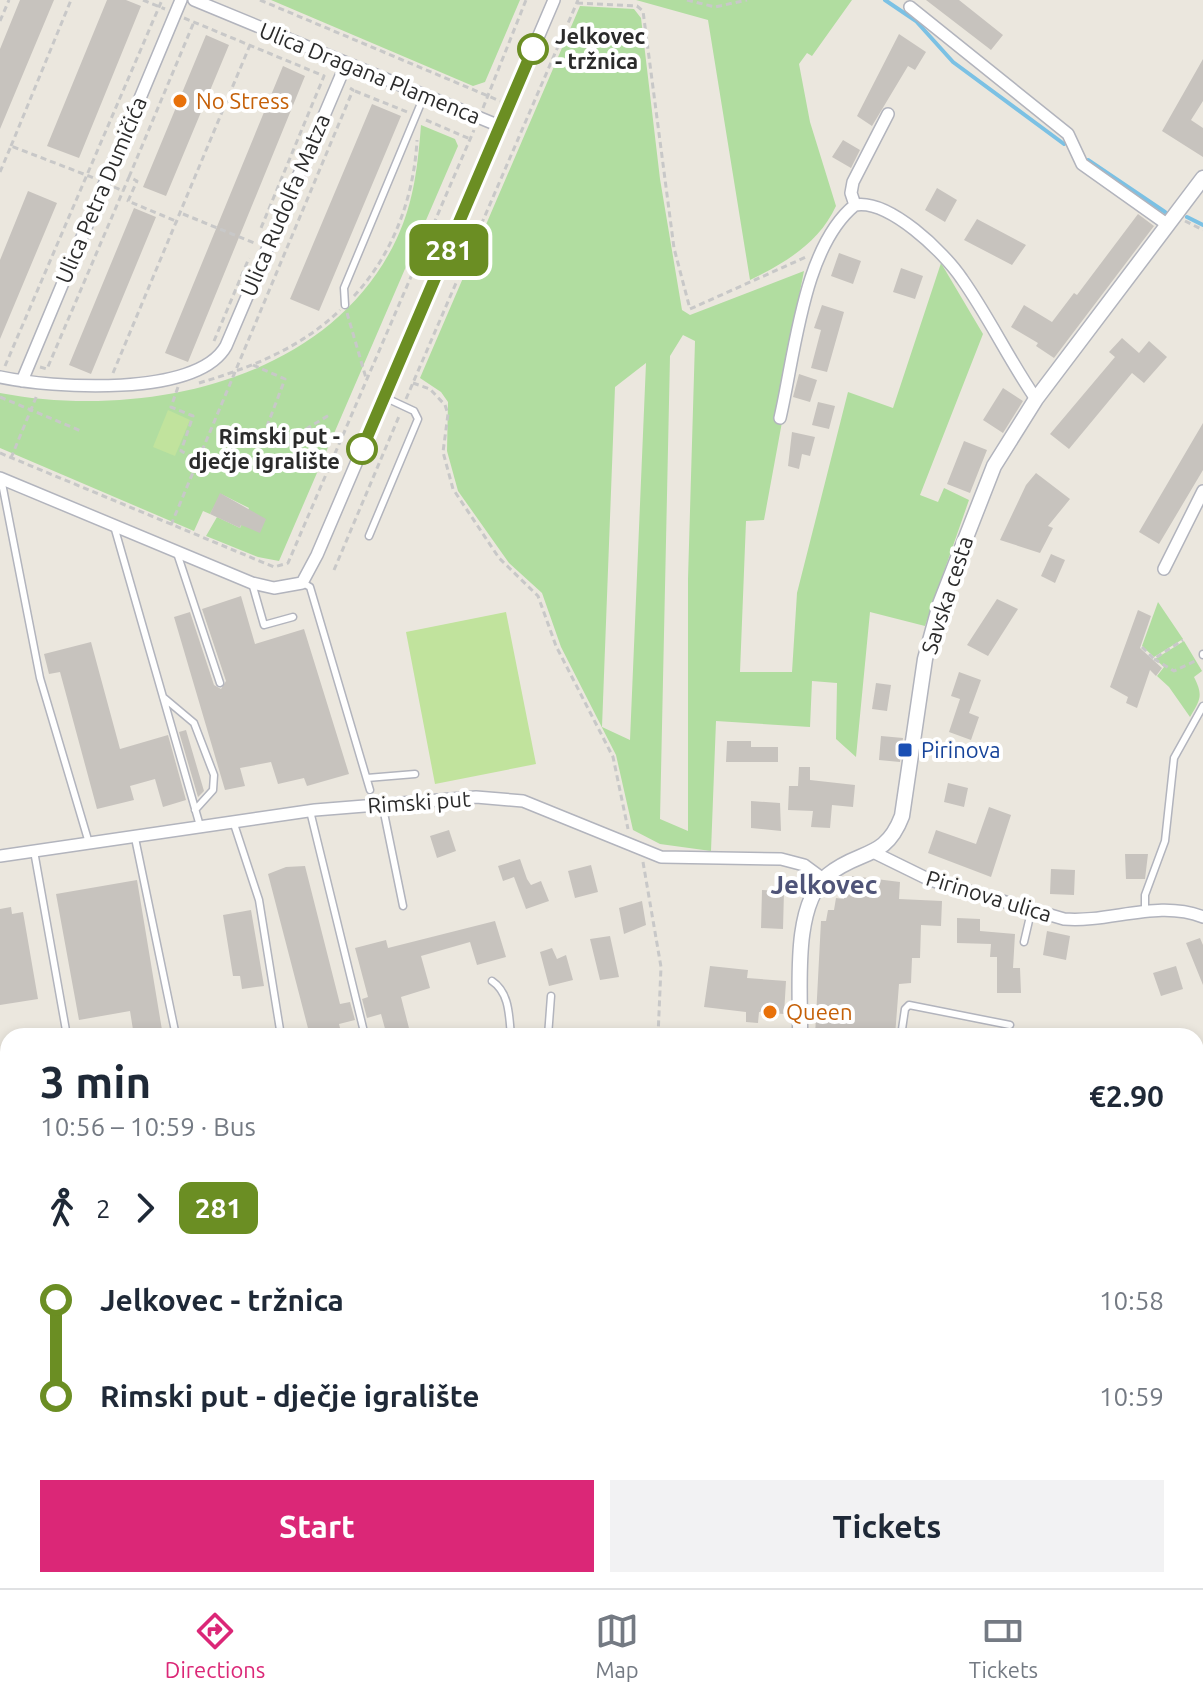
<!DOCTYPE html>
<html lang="en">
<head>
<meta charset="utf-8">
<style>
  :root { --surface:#fff; --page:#f2f2f3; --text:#1f2937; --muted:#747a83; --line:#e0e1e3; --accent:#db2777 }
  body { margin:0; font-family:Ubuntu,sans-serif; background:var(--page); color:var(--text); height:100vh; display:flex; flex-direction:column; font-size:30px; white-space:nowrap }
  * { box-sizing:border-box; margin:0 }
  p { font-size:26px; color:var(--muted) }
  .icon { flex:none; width:44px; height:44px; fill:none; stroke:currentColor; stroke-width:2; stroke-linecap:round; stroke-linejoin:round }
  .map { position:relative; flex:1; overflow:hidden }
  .sheet { position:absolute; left:0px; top:1028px; width:1204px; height:560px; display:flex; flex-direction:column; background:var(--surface); border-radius:24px 24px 0 0; box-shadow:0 4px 12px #0003 }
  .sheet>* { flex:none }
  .badge { padding:0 16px; border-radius:12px; font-size:28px; line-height:52px }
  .map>.badge { position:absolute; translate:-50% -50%; box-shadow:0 0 0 4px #fff }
  .legs { display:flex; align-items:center; gap:12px; height:88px; padding:0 40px; font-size:26px }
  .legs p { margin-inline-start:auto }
  .head { display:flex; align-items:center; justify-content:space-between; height:136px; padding:0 40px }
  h1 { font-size:44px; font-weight:700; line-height:60px }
  .cta { display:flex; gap:16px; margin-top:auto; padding:16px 40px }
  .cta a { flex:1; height:92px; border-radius:0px; background:var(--accent); color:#fff; font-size:32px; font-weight:700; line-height:92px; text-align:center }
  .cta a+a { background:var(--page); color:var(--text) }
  ul { padding:0 40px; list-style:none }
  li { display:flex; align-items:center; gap:28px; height:96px; font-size:30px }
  li i { display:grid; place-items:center; width:12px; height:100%; margin:0 10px; background:currentColor }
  li i::after { content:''; width:20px; height:20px; margin:-10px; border:6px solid; border-radius:50%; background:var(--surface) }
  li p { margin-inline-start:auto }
  li:first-child i { background:linear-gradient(#0000 50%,currentColor 0) }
  li:last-child i { background:linear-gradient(currentColor 50%,#0000 0) }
  .tabs { display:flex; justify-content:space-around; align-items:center; height:112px; border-top:2px solid var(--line); background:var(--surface); font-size:22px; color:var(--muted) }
  .tabs a { display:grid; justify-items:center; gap:4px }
  .tabs .current { color:var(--accent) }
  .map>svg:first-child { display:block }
  .green { fill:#b1dda0; fill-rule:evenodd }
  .pitch { fill:#c1e39d }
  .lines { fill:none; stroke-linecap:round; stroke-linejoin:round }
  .stream { stroke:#7bc1e4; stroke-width:4 }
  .building { fill:#c7c3be }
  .service-casing { stroke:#b2b4bd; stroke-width:9 }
  .minor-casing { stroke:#b2b4bd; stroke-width:14 }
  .tertiary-casing { stroke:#b2b4bd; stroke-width:17 }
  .path { stroke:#c8c8c8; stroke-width:3; stroke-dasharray:6 4; stroke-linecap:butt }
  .service { stroke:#fff; stroke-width:6 }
  .minor { stroke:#fff; stroke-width:11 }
  .tertiary { stroke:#fff; stroke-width:14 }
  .line-1-casing { stroke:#fff; stroke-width:18 }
  .line-1 { stroke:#6b8e23; stroke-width:12 }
  .stop-1-dot { fill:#fff; stroke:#6b8e23; stroke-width:4 }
  .food-dot { fill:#e8710a; stroke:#fff; stroke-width:3 }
  .transit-dot { fill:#1a4fb4; stroke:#fff; stroke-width:3 }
  .labels { text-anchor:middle; stroke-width:8; stroke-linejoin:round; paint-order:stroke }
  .stop-label { font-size:22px; font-weight:bold; fill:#2b2b2b; stroke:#fff; text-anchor:start }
  .street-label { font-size:22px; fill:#2b2b2b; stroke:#fff }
  .food-label { font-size:22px; fill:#c56008; stroke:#fff; text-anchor:start }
  .transit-label { font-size:22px; fill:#164399; stroke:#fff; text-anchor:start }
  .quarter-label { font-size:26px; font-weight:bold; fill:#4f5478; stroke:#fff }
</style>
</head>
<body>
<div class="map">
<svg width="1203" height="1588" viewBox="0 0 1203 1588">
  <rect width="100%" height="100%" fill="#ebe7de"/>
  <path class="green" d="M 271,0 L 520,0 L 485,82 L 473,86 Z
    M 636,0 L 852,0 L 812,56 L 807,53 L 799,64 L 810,122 L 836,206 C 819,243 785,263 750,280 L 708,20 Z
    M 580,6 L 634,9 L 641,18 L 660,179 L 682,310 L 690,315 L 804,271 L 784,372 L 782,422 L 764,520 L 746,521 L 740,672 L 792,672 L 797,593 L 848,392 L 893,408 L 941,263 L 983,334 L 920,495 L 938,502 L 944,488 L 969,500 L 925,626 L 870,612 L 856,757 L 836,739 L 837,683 L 812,681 L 810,727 L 716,721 L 711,851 L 660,844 L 633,830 L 616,755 L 561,647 L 542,593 L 509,563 L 458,491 L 447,451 L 448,402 L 441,392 L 420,378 ZM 683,335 L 695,341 L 688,579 L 688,831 L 660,819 L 670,356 ZM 646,363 L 630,740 L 602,727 L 615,387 Z
    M 421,125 L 455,139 L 458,146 L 279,561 L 258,557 L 206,536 L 217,517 L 240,528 L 249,508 L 221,494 L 210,514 L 203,511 L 194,531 L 0,448 L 0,393 C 142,420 330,382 397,238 C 414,202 418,164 421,125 Z
    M 1158,602 L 1183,639 L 1154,657 L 1142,646 Z
    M 1184,641 L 1202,671 L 1194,677 C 1203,695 1201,699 1190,717 L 1169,687 L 1157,676 L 1164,667 L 1155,659 Z
    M 1196,1366 L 1203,1380 L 1203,1588 L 905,1588 L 905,1580 L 1196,1580 Z
    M 122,1580 L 651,1580 L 643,1588 L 125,1588 Z
    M 726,1580 L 862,1580 L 894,1588 L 726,1588 Z"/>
  <path class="pitch" d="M 168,410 L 190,420 L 175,456 L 153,447 Z
    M 506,612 L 536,764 L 435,784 L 406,632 Z"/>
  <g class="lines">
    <path class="stream" d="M 885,0 L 916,21 L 953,62 L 1064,144
      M 1088,160 L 1165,212
      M 1187,217 L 1203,225"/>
  </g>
  <path class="building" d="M 20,0 L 54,0 L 0,129 L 0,49 Z
    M 107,0 L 126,0 L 141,6 L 79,158 L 47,146 Z
    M 926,0 L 959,0 L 1003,35 L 991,50 Z
    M 899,34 L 926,52 L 915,70 L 908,66 L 872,126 L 857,116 Z
    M 206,35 L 229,45 L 166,196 L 143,187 Z
    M 1203,59 L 1203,101 L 1191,120 L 1203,128 L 1203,157 L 1162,131 Z
    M 283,66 L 305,76 L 188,362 L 165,353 Z
    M 372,104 L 401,116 L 319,311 L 290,299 Z
    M 843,140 L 860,150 L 851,168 L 832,157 Z
    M 937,188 L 957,200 L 945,222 L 925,210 Z
    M 28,191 L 57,203 L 0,339 L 0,260 Z
    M 134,208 L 156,217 L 91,374 L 69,365 Z
    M 1138,214 L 1154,226 L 1054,358 L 1036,346 L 1038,343 L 1011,327 L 1024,305 L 1052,322 L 1074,293 L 1077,295 Z
    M 977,219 L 1026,245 L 1012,265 L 964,240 Z
    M 839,253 L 861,261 L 853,284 L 831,276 Z
    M 901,268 L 923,276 L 915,299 L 893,292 Z
    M 822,305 L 844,312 L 827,372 L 811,368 L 821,330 L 814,328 Z
    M 1122,338 L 1139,353 L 1149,341 L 1167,357 L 1144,383 L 1132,373 L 1069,449 L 1050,434 L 1115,357 L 1109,352 Z
    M 799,374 L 817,380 L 810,402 L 793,397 Z
    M 1003,388 L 1023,401 L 1003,433 L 983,420 Z
    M 818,402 L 835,406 L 829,429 L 812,425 Z
    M 1203,423 L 1203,470 L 1159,544 L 1139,532 Z
    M 792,432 L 815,437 L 810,456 L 802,454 L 799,469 L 788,466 Z
    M 964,441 L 987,450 L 970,493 L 947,484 Z
    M 1036,473 L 1070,499 L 1048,526 L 1053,528 L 1040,553 L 1000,540 L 1026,485 Z
    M 220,493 L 266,519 L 260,533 L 241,525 L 240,528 L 210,514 Z
    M 1051,554 L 1065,560 L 1055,583 L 1041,576 Z
    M 241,596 L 255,644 L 304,629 L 349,774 L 307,786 L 304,778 L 278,784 L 271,762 L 240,768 L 245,786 L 225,790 L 174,617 L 190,612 L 214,685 L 221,689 L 226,681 L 202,609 Z
    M 997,599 L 1018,609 L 988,656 L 967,645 Z
    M 1138,610 L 1151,616 L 1140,648 L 1162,668 L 1156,676 L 1150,670 L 1137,708 L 1126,703 L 1128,697 L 1110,687 Z
    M 91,642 L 120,749 L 168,735 L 186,800 L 163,807 L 155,779 L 130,786 L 134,800 L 97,809 L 60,672 L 49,674 L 44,654 Z
    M 959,672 L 981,680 L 969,713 L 979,717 L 971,740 L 949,732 L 960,699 L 951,696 Z
    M 876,683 L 891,685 L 887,711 L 872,709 Z
    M 186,730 L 204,791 L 198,797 L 179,732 Z
    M 881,736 L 903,738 L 900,762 L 879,760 Z
    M 727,741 L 751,741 L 751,747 L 778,747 L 778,762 L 726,762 Z
    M 799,767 L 810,767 L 810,780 L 855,785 L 853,807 L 832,805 L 830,828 L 811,827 L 813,811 L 788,810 L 789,786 L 798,786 Z
    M 948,783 L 968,788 L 964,807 L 944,802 Z
    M 751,801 L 780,803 L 781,831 L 751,828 Z
    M 989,807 L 1011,815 L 991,877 L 928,853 L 936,830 L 976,844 Z
    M 449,830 L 456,851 L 437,858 L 430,836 Z
    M 1125,854 L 1148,854 L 1145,879 L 1126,879 Z
    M 520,859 L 527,879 L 531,885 L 541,881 L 549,901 L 526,909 L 514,877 L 503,881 L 498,866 Z
    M 591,865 L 598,892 L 575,898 L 568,871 Z
    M 305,866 L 340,1004 L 350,1002 L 355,1020 L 339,1024 L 342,1036 L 310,1036 L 268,874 L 286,867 Z
    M 1051,869 L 1075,870 L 1074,895 L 1050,894 Z
    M 852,876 L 900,882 L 899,899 L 942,901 L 941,926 L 921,925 L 920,958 L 912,958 L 911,983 L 899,984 L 895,1036 L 815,1036 L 821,921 L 826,921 L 828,910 L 834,910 L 836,898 L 844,899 L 845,889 L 850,889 Z
    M 137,880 L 163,1036 L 134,1036 L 130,1011 L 79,1020 L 56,894 Z
    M 762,890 L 784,891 L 783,929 L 761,928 Z
    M 642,901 L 646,925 L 624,934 L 619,908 Z
    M 11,907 L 12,914 L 23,912 L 38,999 L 0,1005 L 0,909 Z
    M 251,910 L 264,986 L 242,989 L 240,976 L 233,976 L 223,915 Z
    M 957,918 L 980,919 L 980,931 L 1015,934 L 1013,968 L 1020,968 L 1021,993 L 997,993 L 997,957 L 990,957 L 991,944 L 957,943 Z
    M 495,921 L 506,957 L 477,965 L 470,942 L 421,956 L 430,988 L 401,997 L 411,1036 L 387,1036 L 381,1014 L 367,1018 L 362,999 L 368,997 L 355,948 L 386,940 L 388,948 Z
    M 1047,931 L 1070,936 L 1066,960 L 1043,955 Z
    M 610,936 L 619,977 L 600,980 L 590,939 Z
    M 1200,938 L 1203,945 L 1203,985 L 1186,943 Z
    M 552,948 L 557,959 L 566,955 L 573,980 L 549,986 L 540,952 Z
    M 710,966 L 748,970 L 747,978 L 786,981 L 784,1014 L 759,1012 L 758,1023 L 746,1022 L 746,1012 L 704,1007 Z
    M 1176,966 L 1183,989 L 1161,996 L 1153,973 Z"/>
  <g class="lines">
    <g class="service-casing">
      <path id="service" d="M 345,305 L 344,288 L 424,96
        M 1,478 L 40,678 L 89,843
        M 114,526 L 200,826
        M 369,536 L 418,419 L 414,411 L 384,397
        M 177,553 L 220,683
        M 252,583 L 264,625 L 293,617
        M 303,583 L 310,587 L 370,790
        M 1203,654 L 1203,655
        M 163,697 L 194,723 L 214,775 L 213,790 L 195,810
        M 367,778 L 415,774
        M 382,803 L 403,906
        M 310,811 L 365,1036
        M 234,824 L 259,900 L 281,1036
        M 135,838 L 176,1036
        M 34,851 L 67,1036
        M 1145,911 L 1145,895 L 1165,841 L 1174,758 L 1203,706
        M 1024,942 L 1031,912
        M 492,981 C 510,993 509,1017 511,1036
        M 548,1036 L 551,996
        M 901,1036 L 905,1009 L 909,1005 L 1010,1025
        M 0,1277 L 8,1277
        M 0,1463 L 8,1470
        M 97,1588 L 103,1580"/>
    </g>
    <g class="minor-casing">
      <path id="minor" d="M 194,0 L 502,127
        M 910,7 L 1068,134 L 1082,164 L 1168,225
        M 855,205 C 889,199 944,252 962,279 C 989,317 1009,360 1036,399
        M 0,377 C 51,388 197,398 226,346 L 346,64
        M 22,381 L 181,0
        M 780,418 C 795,354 803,247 855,205 L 851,193 L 853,182 L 888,114
        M 0,478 L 252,583 L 274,588 L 302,583 L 317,555 L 554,0
        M 1164,569 L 1203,491
        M 875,853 L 930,880 L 1064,919 C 1110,923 1158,899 1203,917
        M 0,856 L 315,810 L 476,797 L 523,801 L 661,857 L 781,859 L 804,865 L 823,879
        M 1196,1261 L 1203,1259
        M 1196,1355 L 1203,1370"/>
    </g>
    <g class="tertiary-casing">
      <path id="tertiary" d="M 800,1036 C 801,993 791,905 828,875 C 859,849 885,861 902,816 L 925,659 L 940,604 L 994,466 L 1036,399 L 1203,178
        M 714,1580 L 715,1588"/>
    </g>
    <path class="path" d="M 143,0 L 165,9
      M 260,0 L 500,101
      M 687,0 L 715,7 L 747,0
      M 577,3 L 637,6 L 643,11 L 674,248 L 690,309 L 806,257
      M 184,18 L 324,76 L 261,228
      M 0,21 L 9,0
      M 355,91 L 407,112
      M 483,108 L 526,0
      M 426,120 L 470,139
      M 11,146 L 71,0
      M 0,172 L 11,146 L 94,178
      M 129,177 L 194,22
      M 114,187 L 123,191 L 129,177 L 137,181 L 128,201 L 178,222
      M 183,214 L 257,244
      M 1185,221 L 1203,230
      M 354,296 C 393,254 414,197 417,140
      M 347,313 L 366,378
      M 214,341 L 249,258
      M 253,365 L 285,379 L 264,434 L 332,462
      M 5,366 L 162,0
      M 40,367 L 47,369 L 123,191
      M 113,373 L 250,45
      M 199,383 C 250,368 301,348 340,310
      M 413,383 L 430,389 L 445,405 L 448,414 L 443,452 L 453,489 L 499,558 L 538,596 L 556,646 L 613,757 L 628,829
      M 178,387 L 171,407 L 193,416 L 181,451 L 198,460
      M 0,397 L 81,431
      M 406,399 L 578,0
      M 278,440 L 296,435 L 331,414
      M 0,453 L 274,567 L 288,563 L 474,130
      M 11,458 L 37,395
      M 171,525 L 353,90 L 350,88
      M 334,570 L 400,414
      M 1142,647 L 1154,659 L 1183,640
      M 1154,659 L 1174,671 L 1195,661
      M 643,862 L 661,967 L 658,1036"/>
    <use href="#service" class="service"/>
    <use href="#minor" class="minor"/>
    <use href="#tertiary" class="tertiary"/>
  </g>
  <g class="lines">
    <g class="line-1-casing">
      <path id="line-1" d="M 362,449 L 533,49"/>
    </g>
    <use href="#line-1" class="line-1"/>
  </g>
  <g class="stop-1-dot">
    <circle cx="533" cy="49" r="14"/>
    <circle cx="362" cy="449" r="14"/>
  </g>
  <g class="food-dot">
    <circle cx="180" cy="101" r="8"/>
    <circle cx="770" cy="1012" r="8"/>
  </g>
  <rect class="transit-dot" x="897" y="742" width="16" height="16" rx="4"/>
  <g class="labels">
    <g class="stop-label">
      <text x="555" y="44">Jelkovec<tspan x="555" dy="25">- tržnica</tspan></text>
      <text x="340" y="444" text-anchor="end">Rimski put -<tspan x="340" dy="25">dječje igralište</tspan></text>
    </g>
    <g class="street-label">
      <text transform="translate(370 73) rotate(22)" y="8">Ulica Dragana Plamenca</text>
      <text transform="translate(101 190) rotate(-67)" y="8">Ulica Petra Dumičića</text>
      <text transform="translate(285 205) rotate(-67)" y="8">Ulica Rudolfa Matza</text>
      <text transform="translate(947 595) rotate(-72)" y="8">Savska cesta</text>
      <text transform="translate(419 802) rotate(-4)" y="8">Rimski put</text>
      <text transform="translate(989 896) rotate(17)" y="8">Pirinova ulica</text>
    </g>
    <g class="food-label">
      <text x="196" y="109">No Stress</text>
      <text x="786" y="1020">Queen</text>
    </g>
    <g class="transit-label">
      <text x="921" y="758">Pirinova</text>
    </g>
    <g class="quarter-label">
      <text x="824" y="894">Jelkovec</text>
    </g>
  </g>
</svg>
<b class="badge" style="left:449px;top:250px;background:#6b8e23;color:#fff">281</b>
<section class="sheet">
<div class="head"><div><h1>3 min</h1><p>10:56 – 10:59 · Bus</p></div><b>€2.90</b></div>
<div class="legs"><svg class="icon" aria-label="walk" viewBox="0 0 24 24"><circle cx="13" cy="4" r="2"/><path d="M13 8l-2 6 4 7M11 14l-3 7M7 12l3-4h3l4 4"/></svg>2<svg class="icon" aria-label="forward" viewBox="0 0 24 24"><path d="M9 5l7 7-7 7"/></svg><b class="badge" style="background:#6b8e23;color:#fff">281</b></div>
<ul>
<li><i style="color:#6b8e23"></i><b>Jelkovec - tržnica</b><p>10:58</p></li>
<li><i style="color:#6b8e23"></i><b>Rimski put - dječje igralište</b><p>10:59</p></li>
</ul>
<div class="cta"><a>Start</a><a>Tickets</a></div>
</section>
</div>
<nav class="tabs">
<a class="current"><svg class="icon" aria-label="directions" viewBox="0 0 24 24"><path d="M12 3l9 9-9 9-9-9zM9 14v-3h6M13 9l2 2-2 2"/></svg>Directions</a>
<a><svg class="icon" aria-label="map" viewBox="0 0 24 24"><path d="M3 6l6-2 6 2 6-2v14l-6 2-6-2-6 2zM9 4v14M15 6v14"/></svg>Map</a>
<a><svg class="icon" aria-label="tickets" viewBox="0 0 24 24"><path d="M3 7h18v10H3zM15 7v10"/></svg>Tickets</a>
</nav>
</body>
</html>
